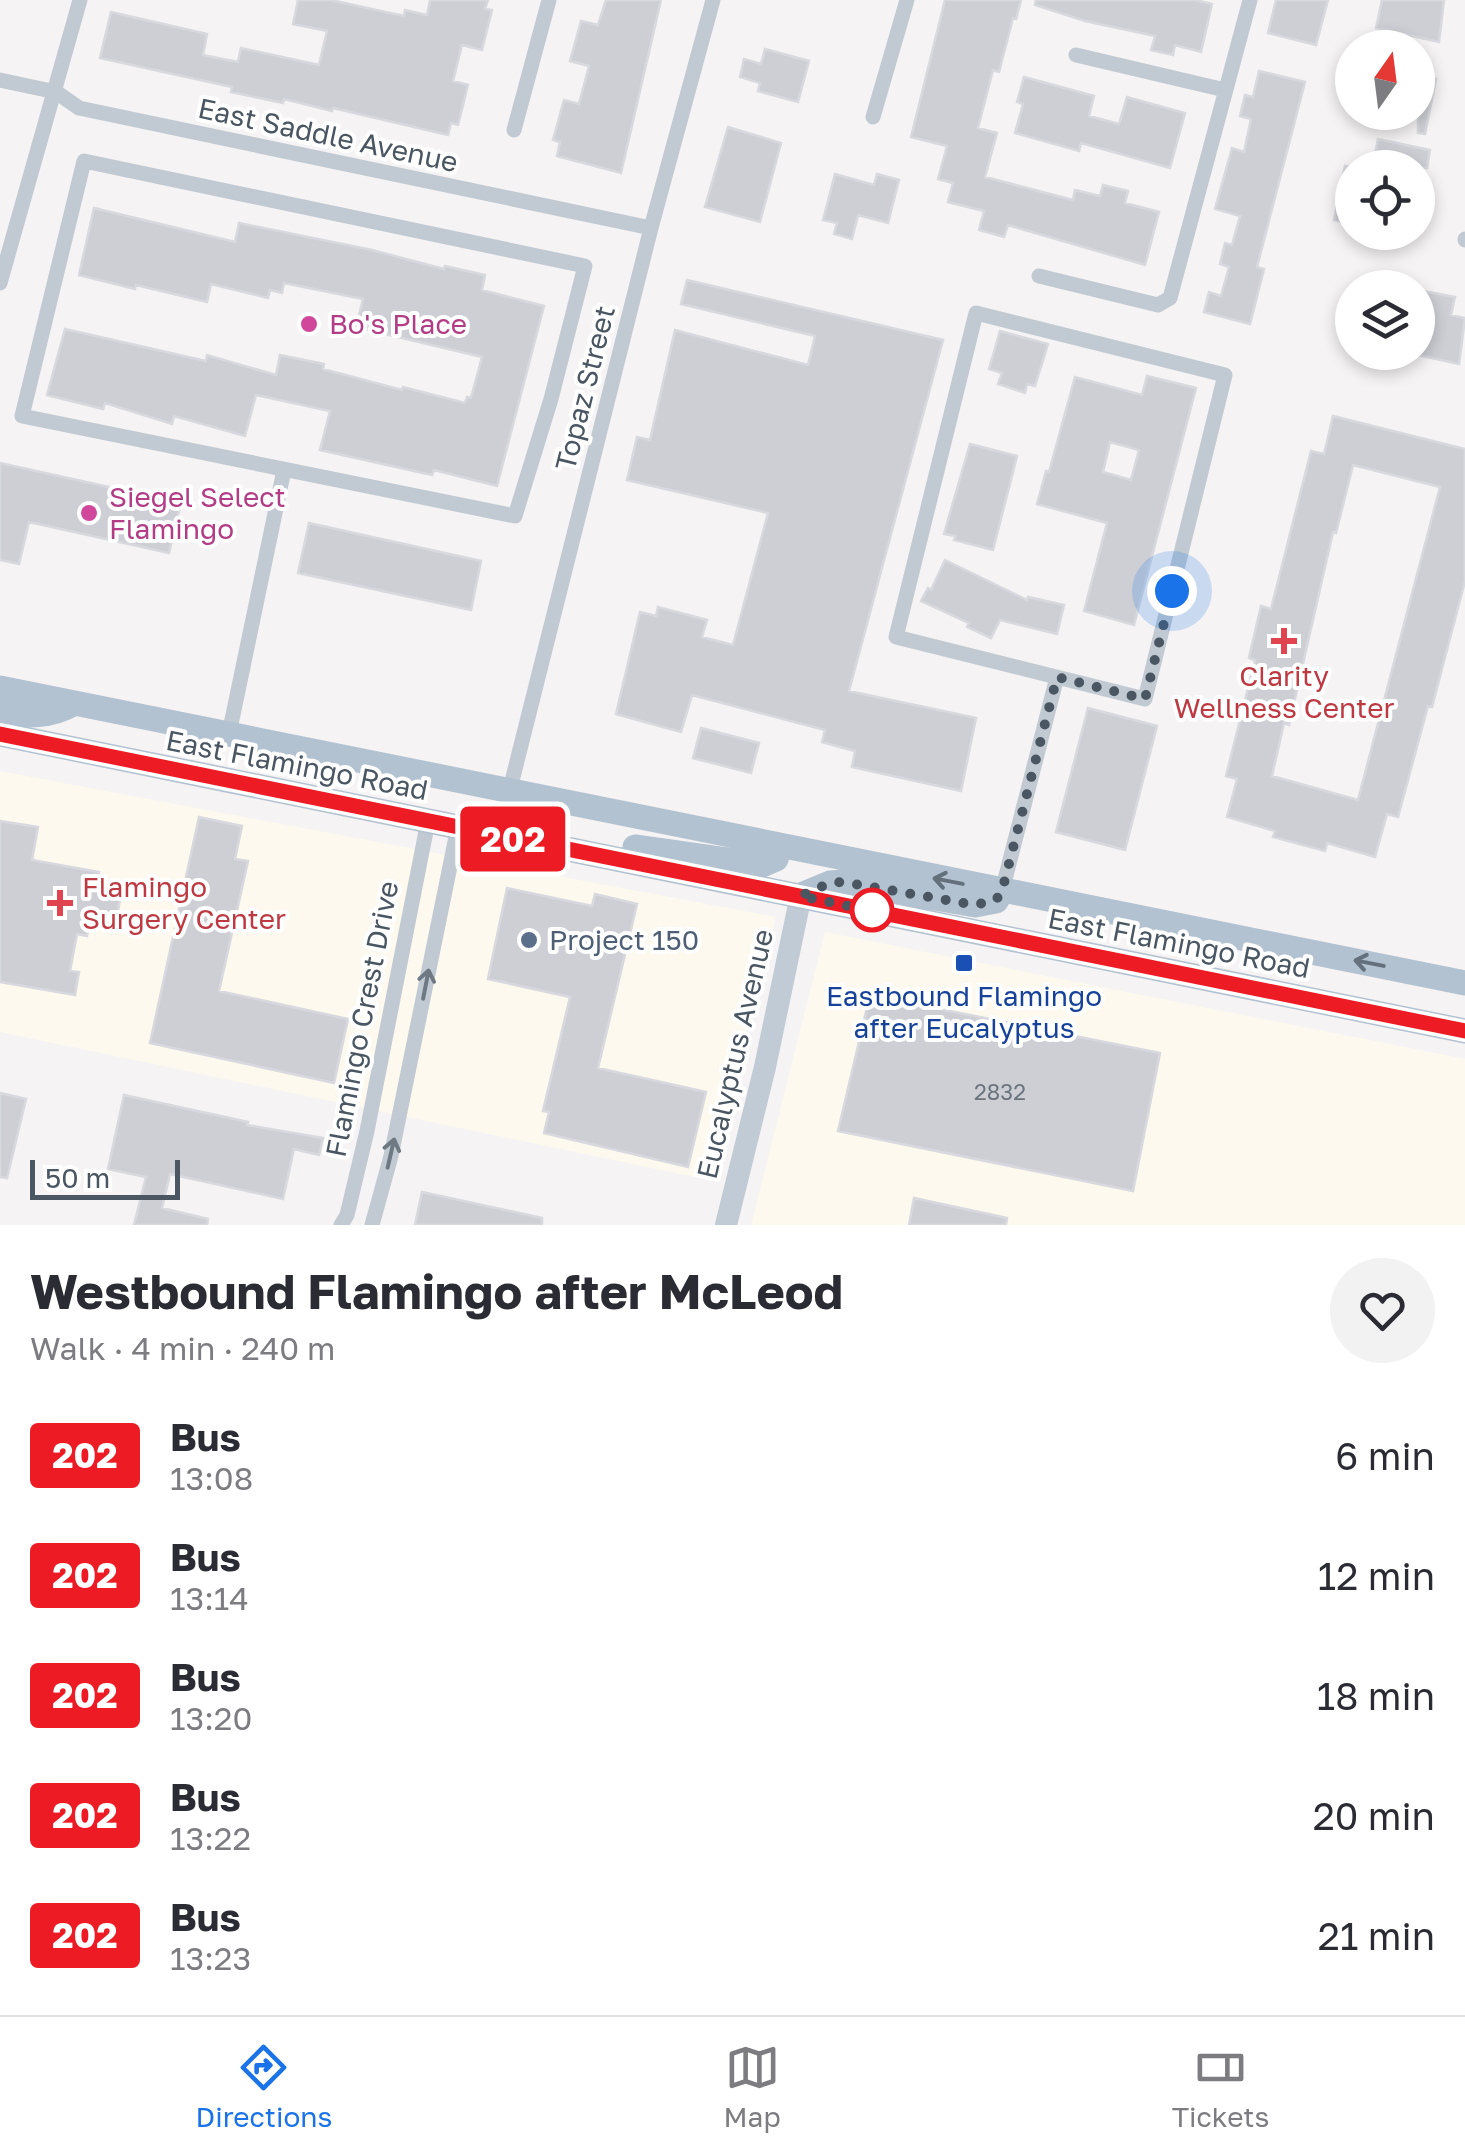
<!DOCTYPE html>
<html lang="en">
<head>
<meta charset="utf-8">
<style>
  :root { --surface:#fff; --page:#f2f2f3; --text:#2b2b33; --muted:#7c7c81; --line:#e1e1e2; --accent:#1a73e8 }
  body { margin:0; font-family:"Golos Text",sans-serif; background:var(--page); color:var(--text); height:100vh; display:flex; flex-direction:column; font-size:38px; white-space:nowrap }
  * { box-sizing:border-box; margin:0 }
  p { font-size:32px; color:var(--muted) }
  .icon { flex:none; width:55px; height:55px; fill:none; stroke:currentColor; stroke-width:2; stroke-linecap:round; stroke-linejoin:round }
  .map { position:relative; height:1225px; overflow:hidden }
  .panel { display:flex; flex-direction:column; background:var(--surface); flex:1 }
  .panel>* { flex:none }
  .badge { padding:0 20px; border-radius:8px; font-size:35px; line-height:65px }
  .needle { width:65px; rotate:14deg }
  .fabs { position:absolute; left:1335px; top:30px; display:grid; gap:20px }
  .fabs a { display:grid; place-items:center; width:100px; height:100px; border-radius:50%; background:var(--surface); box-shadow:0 5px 15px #0003; font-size:50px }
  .scale { position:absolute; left:30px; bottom:25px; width:150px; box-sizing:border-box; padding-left:10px; border:5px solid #4a5661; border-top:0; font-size:28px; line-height:35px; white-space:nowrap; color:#4a5661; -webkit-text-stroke:8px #fff; paint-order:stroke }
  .you { position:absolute; width:50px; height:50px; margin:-25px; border:8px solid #fff; border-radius:50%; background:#1a73e8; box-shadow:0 0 0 15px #1a73e833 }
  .map>.badge { position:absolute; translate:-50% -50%; box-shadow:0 0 0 5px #fff }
  .round { display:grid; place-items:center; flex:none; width:105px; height:105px; border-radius:52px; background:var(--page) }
  .head { display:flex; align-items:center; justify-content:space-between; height:170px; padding:0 30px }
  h1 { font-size:48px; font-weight:700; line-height:75px }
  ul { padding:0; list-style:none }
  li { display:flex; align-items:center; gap:30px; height:120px; padding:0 30px }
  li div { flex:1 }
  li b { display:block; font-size:38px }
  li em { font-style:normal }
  li .badge { min-width:110px; font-weight:700; text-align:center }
  .tab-bar { display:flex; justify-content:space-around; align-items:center; height:140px; border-top:2px solid var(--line); background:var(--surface); font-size:28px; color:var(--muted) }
  .tab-bar a { display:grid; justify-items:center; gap:5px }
  .tab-bar .active { color:var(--accent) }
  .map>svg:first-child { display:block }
  .commercial { fill:#fdf9ef }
  .building { fill:#cdcfd5; stroke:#d7d9de; stroke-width:2.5; fill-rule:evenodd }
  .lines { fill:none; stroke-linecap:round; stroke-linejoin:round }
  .street { stroke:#c1cad2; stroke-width:15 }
  .secondary { stroke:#c1cbd6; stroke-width:22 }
  .primary { stroke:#b3c2d1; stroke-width:25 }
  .oneway { stroke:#64717d }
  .oneway2 { stroke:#6e7983 }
  .line-casing { stroke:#fff; stroke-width:22 }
  .line { stroke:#ed1c24; stroke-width:15 }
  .walk { stroke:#4a5661; stroke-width:10; stroke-dasharray:0 18 }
  .hotel-dot { fill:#d1479c; stroke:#fff; stroke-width:4 }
  .health-dot { fill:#e0444e; stroke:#fff; stroke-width:4 }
  .stop-dot { fill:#fff; stroke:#ed1c24; stroke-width:5 }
  .service-dot { fill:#5c6f8a; stroke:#fff; stroke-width:4 }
  .transit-dot { fill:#1a4fb4; stroke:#fff; stroke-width:4 }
  .labels { text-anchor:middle; stroke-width:8; stroke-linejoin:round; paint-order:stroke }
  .number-label { font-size:22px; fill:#6b747e }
  .street-label { font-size:28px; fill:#4a5661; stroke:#fff }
  .hotel-label { font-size:28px; fill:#b23c85; stroke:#fff; text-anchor:start }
  .health-label { font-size:28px; fill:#be3a42; stroke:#fff }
  .service-label { font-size:28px; fill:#4e5e75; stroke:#fff; text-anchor:start }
  .transit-label { font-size:28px; fill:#164399; stroke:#fff }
</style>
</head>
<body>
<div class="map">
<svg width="1465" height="1225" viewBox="0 0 1465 1225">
  <rect width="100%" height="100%" fill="#f5f3f3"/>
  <path class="commercial" d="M 0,771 L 776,917 L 709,1180 L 0,1032 Z
    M 825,932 L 1465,1059 L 1465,1225 L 751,1225 Z"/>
  <path class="building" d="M 298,0 L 331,0 L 404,16 L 405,10 L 427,15 L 430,0 L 488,0 L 485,9 L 492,10 L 482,50 L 462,45 L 453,81 L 468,85 L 458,125 L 451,123 L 448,135 L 333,108 L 332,111 L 284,99 L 283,103 L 231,92 L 232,87 L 100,58 L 111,12 L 207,34 L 203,55 L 238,62 L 241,48 L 319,65 L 327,31 L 293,24 Z
    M 606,0 L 661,0 L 621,173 L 557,156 L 560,142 L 553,140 L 564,100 L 579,104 L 589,66 L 570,61 L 581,21 L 598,25 Z
    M 945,0 L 1021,0 L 1016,19 L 1013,18 L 999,72 L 993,70 L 978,128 L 997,133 L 985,177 L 1073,200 L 1075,190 L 1100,196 L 1103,185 L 1128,191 L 1125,203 L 1159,212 L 1145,265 L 1008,225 L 1004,237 L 979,230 L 984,211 L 948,202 L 953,183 L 938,179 L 947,146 L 911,137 Z
    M 1036,0 L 1195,0 L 1212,4 L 1201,52 L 1175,45 L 1173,55 L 1151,50 L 1155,36 L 1085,21 L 1035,5 Z
    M 1276,0 L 1328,0 L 1316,45 L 1268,33 Z
    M 1382,0 L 1444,0 L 1439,42 L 1376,28 Z
    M 765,49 L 809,61 L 798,102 L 758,91 L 760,83 L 740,77 L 744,59 L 761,64 Z
    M 1259,71 L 1305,82 L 1257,267 L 1264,269 L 1250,324 L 1204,312 L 1209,292 L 1221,296 L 1229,267 L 1220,264 L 1225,243 L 1232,245 L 1240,216 L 1215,209 L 1232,148 L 1244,152 L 1251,119 L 1240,116 L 1245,95 L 1253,97 Z
    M 1418,75 L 1436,79 L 1425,134 L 1418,133 Z
    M 1024,77 L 1094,96 L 1089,116 L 1119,124 L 1127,97 L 1185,113 L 1170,168 L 1081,143 L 1079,151 L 1015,133 L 1023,104 L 1017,102 Z
    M 728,127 L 781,143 L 760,222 L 705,207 Z
    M 1378,139 L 1430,150 L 1427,168 L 1372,168 Z
    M 1345,166 L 1352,167 L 1352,224 L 1334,220 Z
    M 835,174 L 874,185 L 877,174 L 899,180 L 888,223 L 858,215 L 852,239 L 834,234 L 837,223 L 823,220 Z
    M 94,208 L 235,242 L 239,223 L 372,250 L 444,269 L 445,266 L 485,275 L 482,290 L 544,306 L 497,486 L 434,470 L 432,475 L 320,450 L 330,411 L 256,395 L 245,436 L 174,416 L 172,424 L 105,403 L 103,409 L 47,395 L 65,329 L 206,361 L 207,355 L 276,375 L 280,355 L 324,364 L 323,369 L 402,390 L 403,387 L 465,403 L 467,397 L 471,398 L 482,357 L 356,327 L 363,299 L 284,283 L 282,293 L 270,290 L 268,298 L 211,284 L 207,302 L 136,285 L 135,289 L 79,275 Z
    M 687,280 L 943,340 L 849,691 L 976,718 L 961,791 L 852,767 L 855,751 L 822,742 L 825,730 L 692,695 L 681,732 L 616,714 L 640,612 L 656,616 L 658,607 L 707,620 L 702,637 L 733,645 L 768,513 L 627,480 L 637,437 L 650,440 L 675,330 L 808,365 L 815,336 L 681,304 Z
    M 1418,290 L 1455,297 L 1451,315 L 1465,318 L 1459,364 L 1418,355 Z
    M 1000,331 L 1048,344 L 1035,386 L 1027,384 L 1025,393 L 998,384 L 1002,373 L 989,369 Z
    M 1147,376 L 1196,388 L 1134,625 L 1084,611 L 1107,523 L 1037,504 L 1046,471 L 1049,472 L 1075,377 L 1142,395 ZM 1110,442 L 1139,450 L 1131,480 L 1103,472 Z
    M 1333,416 L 1465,449 L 1465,581 L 1432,707 L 1428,706 L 1398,817 L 1387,814 L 1375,857 L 1327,843 L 1325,851 L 1273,837 L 1275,831 L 1227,817 L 1237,779 L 1226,776 L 1255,660 L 1249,658 L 1261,606 L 1271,609 L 1311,451 L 1324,454 ZM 1353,465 L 1440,487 L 1358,800 L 1272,776 L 1284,723 L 1289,725 L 1333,532 L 1336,533 Z
    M 970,444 L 1017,456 L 993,550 L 954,540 L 956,536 L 944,534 Z
    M 0,463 L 181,503 L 169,553 L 29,522 L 19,564 L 0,560 Z
    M 309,523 L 481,561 L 471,610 L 298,573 Z
    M 945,560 L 1027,600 L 1028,597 L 1064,605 L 1057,634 L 1000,620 L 991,638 L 967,627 L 969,623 L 921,601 L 928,588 L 931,590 Z
    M 1088,708 L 1157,726 L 1125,850 L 1056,832 Z
    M 701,728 L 759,743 L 751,773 L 693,758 Z
    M 199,817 L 242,826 L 235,859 L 248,861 L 219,991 L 348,1019 L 334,1083 L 150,1043 Z
    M 0,821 L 38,827 L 32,860 L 99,872 L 96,888 L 121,893 L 117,917 L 91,913 L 87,936 L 77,934 L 70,971 L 79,972 L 75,995 L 0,982 Z
    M 507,888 L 592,906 L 595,894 L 637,904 L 598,1068 L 706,1092 L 688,1167 L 544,1133 L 549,1112 L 543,1111 L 570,997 L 488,979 Z
    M 870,995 L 1160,1053 L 1133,1191 L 838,1131 Z
    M 0,1093 L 26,1099 L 7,1178 L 0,1177 Z
    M 124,1095 L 248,1122 L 247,1125 L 323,1138 L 319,1155 L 294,1149 L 283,1199 L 170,1174 L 162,1208 L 208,1219 L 207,1225 L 134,1225 L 146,1177 L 108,1169 Z
    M 422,1192 L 542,1218 L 542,1225 L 415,1225 Z
    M 914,1198 L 1007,1218 L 1006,1225 L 909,1225 Z"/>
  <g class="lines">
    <path class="street" d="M 1076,55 L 1225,90
      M 0,80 L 56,92 L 79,108 L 651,228
      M 873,117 L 907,0
      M 514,130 L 549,0
      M 84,161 L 585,266 L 551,399 L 515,516 L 22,416 Z
      M 1465,240 L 1465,239
      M 1039,276 L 1158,305 L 1170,298 L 1250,0
      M 0,283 L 80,0
      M 976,313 L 1225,375 L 1145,699 L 896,637 Z
      M 229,734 L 284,470
      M 510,789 L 651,228 L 713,0
      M 1002,891 L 1057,677
      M 341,1225 L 347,1215 L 367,1131 L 428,821
      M 372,1225 L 391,1156 L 458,827"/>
    <path class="secondary" d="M 726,1225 L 765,1067 L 801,895"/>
    <path class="primary" d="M 0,688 L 1465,983
      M 0,711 C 29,716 49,718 75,703
      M 0,734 L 1465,1031
      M 635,847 L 762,865 L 776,859 L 780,847
      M 801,895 L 830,883 L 843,882 L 975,905 L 996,901 L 1002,891"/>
  </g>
  <defs><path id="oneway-shaft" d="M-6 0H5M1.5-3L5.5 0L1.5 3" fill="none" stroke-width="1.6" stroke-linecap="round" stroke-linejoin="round" transform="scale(2.5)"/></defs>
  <g class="oneway">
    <use href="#oneway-shaft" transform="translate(948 881) rotate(-169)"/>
    <use href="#oneway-shaft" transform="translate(1369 963) rotate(-169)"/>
  </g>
  <g class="oneway2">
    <use href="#oneway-shaft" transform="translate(426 984) rotate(-79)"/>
    <use href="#oneway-shaft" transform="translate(391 1153) rotate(-77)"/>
  </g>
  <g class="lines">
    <g class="line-casing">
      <path id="line" d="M 0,734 L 1465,1031"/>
    </g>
    <use href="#line" class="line"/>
    <path class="walk" d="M 872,910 L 877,912 L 800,896 L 830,883 L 843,882 L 975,905 L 996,900 L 1002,891 L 1057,677 L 1145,699 L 1172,591"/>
  </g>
  <g class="hotel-dot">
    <circle cx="309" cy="324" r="10"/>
    <circle cx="89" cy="513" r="10"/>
  </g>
  <g class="health-dot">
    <path d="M1279 626h10v10h10v10h-10v10h-10v-10h-10v-10h10z"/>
    <path d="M55 888h10v10h10v10h-10v10h-10v-10h-10v-10h10z"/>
  </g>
  <circle class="stop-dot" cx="872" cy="910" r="20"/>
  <circle class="service-dot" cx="529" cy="940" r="10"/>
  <rect class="transit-dot" x="954" y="953" width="20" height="20" rx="5"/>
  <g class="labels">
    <g class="number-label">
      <text x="1000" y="1100">2832</text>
    </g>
    <g class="street-label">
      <text transform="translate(328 135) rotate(12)" y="10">East Saddle Avenue</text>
      <text transform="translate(585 388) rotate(-76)" y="10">Topaz Street</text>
      <text transform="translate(297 765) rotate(11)" y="10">East Flamingo Road</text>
      <text transform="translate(1179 943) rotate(11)" y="10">East Flamingo Road</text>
      <text transform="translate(362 1019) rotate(-79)" y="10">Flamingo Crest Drive</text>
      <text transform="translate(735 1054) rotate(-77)" y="10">Eucalyptus Avenue</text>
    </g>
    <g class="hotel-label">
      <text x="329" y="334">Bo's Place</text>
      <text x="109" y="507">Siegel Select<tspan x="109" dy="32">Flamingo</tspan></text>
    </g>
    <g class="health-label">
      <text x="1284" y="686">Clarity<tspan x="1284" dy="32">Wellness Center</tspan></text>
      <text x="82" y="897" text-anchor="start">Flamingo<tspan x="82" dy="32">Surgery Center</tspan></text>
    </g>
    <g class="service-label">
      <text x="549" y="950">Project 150</text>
    </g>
    <g class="transit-label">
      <text x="964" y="1006">Eastbound Flamingo<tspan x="964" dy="32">after Eucalyptus</tspan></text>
    </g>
  </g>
</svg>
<div class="fabs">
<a><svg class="needle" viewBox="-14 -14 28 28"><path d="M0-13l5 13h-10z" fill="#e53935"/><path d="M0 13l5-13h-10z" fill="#7c7c81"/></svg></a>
<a><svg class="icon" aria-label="locate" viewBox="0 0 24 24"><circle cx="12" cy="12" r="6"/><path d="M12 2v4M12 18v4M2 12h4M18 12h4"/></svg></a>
<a><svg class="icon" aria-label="layers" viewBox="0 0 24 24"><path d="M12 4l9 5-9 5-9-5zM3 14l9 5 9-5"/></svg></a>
</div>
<div class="scale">50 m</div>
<div class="you" style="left:1172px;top:591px"></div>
<b class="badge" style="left:513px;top:839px;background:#ed1c24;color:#fff">202</b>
</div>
<section class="panel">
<div class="head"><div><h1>Westbound Flamingo after McLeod</h1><p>Walk · 4 min · 240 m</p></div><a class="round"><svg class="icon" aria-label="heart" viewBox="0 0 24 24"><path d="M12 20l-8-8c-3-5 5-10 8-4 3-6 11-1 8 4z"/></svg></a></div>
<ul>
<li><span class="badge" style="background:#ed1c24;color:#fff">202</span><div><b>Bus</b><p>13:08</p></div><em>6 min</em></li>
<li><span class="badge" style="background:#ed1c24;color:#fff">202</span><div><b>Bus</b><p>13:14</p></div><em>12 min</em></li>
<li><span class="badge" style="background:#ed1c24;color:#fff">202</span><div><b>Bus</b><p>13:20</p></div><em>18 min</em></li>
<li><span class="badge" style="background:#ed1c24;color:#fff">202</span><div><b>Bus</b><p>13:22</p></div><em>20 min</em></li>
<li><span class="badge" style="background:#ed1c24;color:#fff">202</span><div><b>Bus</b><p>13:23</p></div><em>21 min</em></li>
</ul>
</section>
<nav class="tab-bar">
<a class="active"><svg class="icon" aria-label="directions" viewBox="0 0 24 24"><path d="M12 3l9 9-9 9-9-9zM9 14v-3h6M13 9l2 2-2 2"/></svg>Directions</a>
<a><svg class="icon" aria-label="map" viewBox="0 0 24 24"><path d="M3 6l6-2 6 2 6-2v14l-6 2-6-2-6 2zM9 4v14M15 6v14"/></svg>Map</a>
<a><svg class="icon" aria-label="tickets" viewBox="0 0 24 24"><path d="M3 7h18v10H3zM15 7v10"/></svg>Tickets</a>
</nav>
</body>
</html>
